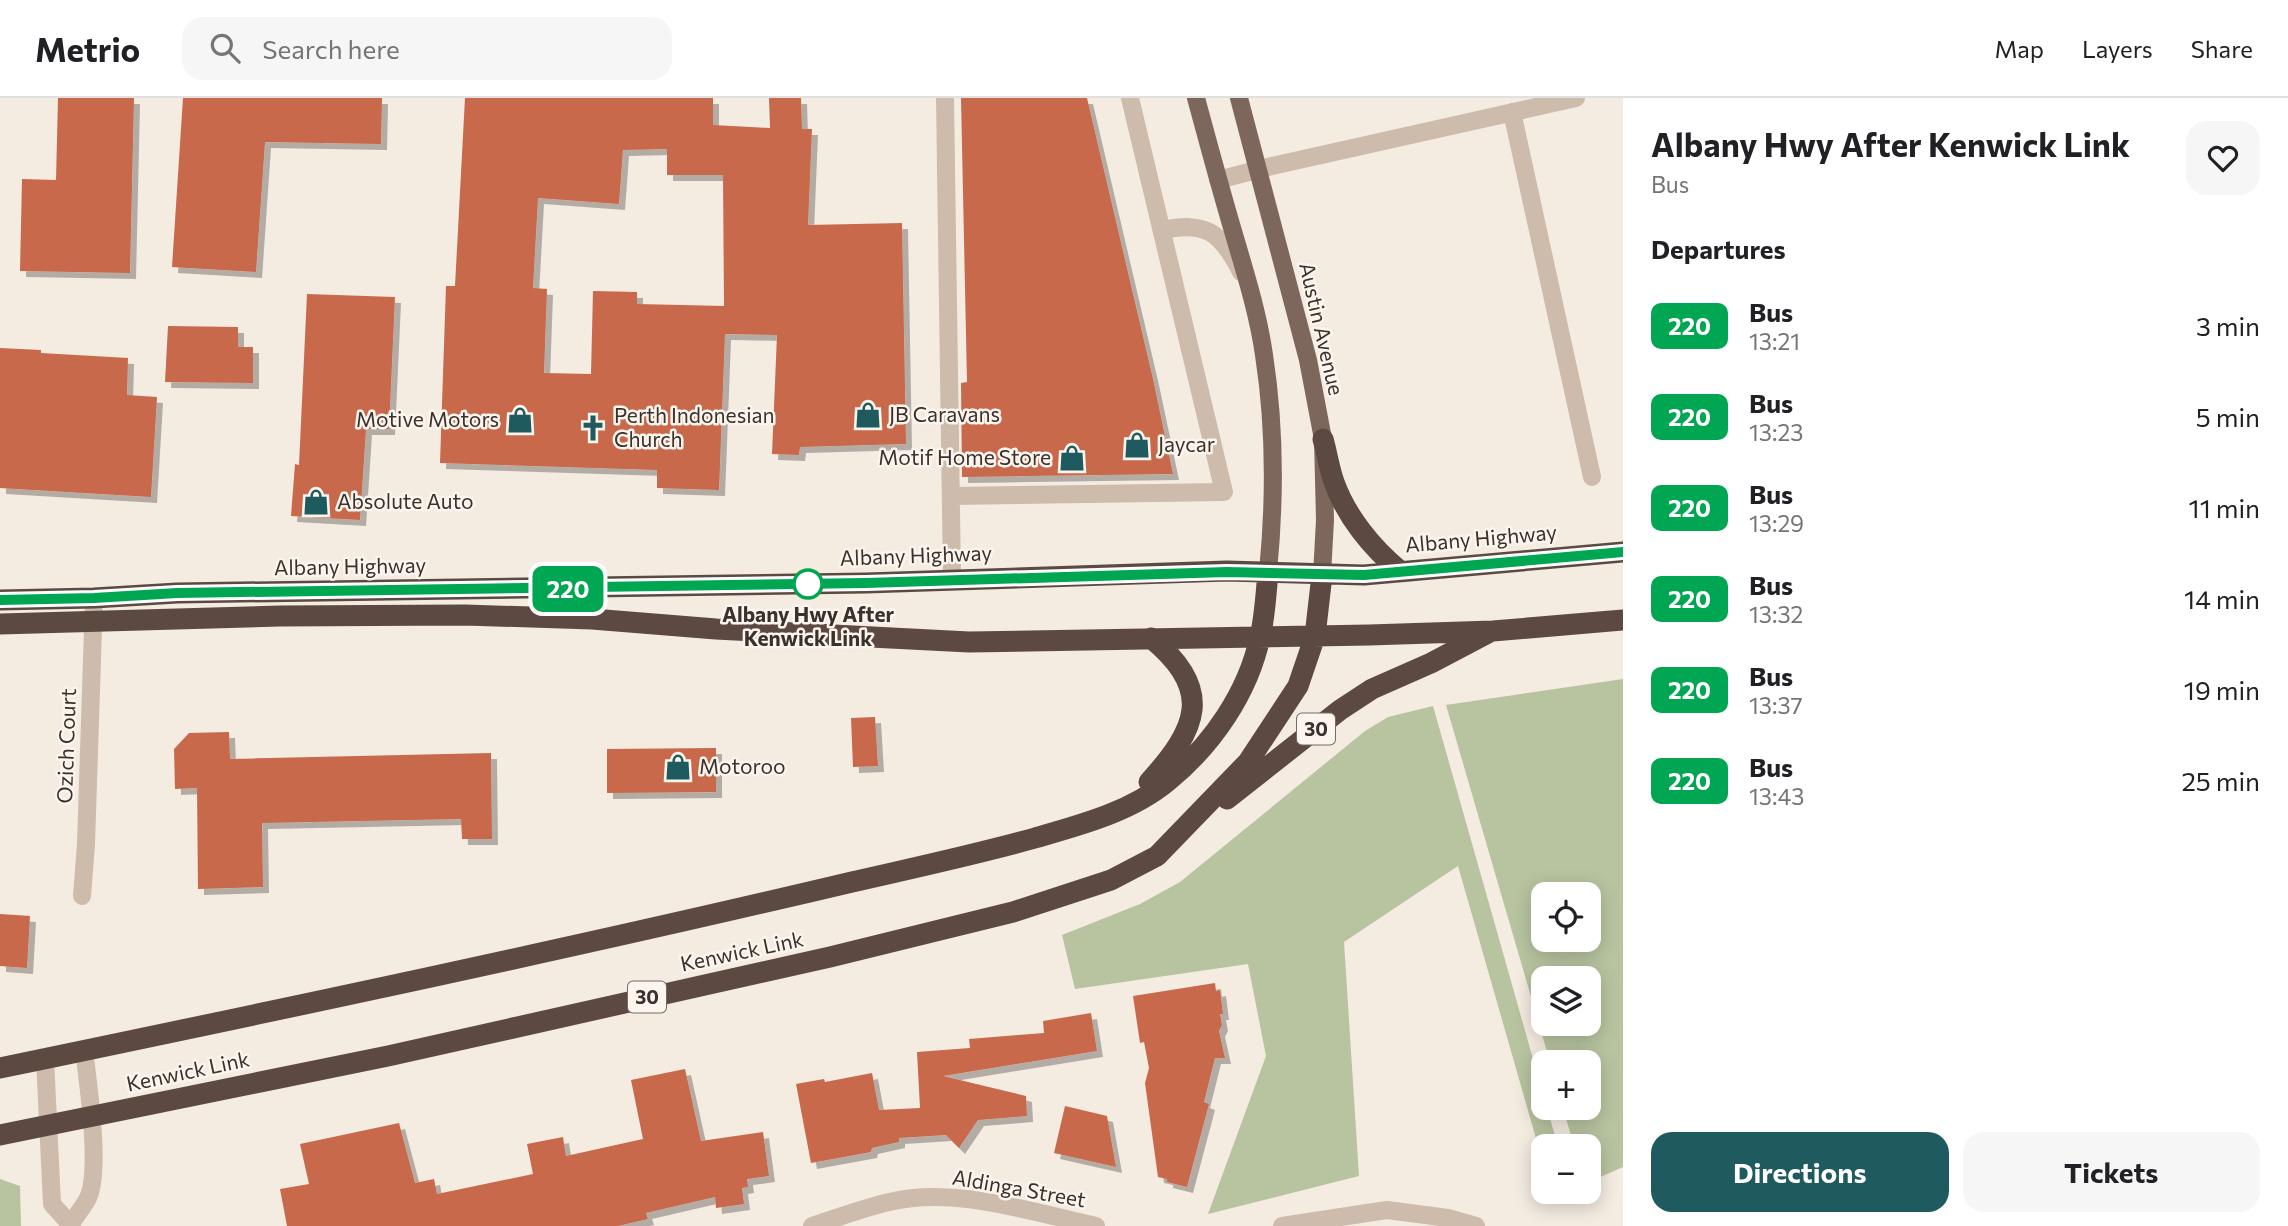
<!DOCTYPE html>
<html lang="en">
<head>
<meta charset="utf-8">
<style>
  :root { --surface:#fff; --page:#f6f6f6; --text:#202124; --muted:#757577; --line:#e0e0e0; --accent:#1f5a5e }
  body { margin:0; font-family:Commissioner,sans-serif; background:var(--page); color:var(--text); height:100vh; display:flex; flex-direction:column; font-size:26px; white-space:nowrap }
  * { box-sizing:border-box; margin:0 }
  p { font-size:23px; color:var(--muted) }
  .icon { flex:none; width:38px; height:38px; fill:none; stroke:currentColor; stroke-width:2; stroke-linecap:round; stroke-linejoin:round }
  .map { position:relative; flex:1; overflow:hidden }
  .drawer { display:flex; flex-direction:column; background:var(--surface); width:665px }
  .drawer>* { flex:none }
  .badge { padding:0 14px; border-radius:10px; font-size:24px; line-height:46px }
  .buttons { position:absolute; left:1531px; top:784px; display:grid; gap:14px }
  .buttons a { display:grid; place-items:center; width:70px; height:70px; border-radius:14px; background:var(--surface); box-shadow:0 4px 18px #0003; font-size:35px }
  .map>.badge { position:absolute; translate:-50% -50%; box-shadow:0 0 0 4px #fff }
  h2 { padding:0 28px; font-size:26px; line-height:63px }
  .round { display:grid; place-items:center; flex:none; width:74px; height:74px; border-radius:21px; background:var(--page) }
  .summary { display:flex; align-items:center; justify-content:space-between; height:119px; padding:0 28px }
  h1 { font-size:33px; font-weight:700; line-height:52px }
  .primary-button { display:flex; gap:14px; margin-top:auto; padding:14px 28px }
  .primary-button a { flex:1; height:80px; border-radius:21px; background:var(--accent); color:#fff; font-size:28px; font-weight:700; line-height:80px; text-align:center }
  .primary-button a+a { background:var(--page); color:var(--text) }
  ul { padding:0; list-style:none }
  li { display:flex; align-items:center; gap:21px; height:91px; padding:0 28px }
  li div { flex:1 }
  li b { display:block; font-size:26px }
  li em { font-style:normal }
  li .badge { min-width:77px; font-weight:700; text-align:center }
  header { display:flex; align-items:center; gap:42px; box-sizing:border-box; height:98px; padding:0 35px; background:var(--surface); border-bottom:2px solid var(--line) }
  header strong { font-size:33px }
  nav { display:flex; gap:38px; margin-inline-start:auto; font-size:24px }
  .search { width:490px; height:63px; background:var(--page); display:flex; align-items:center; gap:18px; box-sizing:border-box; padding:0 24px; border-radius:21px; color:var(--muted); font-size:26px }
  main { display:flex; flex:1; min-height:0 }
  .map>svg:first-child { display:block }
  .green { fill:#b8c4a0; fill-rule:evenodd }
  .building { fill:#c8694b; fill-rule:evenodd; filter:url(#shadow) }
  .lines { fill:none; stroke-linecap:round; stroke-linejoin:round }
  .minor { stroke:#cdbbac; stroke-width:18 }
  .major { stroke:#7d675c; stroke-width:18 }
  .highway { stroke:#5c4a42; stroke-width:21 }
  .line-casing { stroke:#fff; stroke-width:16 }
  .line { stroke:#00a651; stroke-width:10 }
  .stop-dot { fill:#fff; stroke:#00a651; stroke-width:3.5 }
  .labels { text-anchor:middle; stroke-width:5; stroke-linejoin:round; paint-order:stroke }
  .shield { fill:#fbf5ee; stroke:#756b66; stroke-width:2 }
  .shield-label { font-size:19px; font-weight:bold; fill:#3b302b }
  .street-label { font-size:21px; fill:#3b302b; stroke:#fbf5ee }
  .poi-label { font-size:21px; fill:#3b302b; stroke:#fbf5ee; text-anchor:start }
  .stop-label { font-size:21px; font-weight:bold; fill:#3b302b; stroke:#fbf5ee }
</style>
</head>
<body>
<header>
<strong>Metrio</strong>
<div class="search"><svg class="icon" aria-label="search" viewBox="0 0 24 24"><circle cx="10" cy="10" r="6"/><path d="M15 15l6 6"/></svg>Search here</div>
<nav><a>Map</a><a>Layers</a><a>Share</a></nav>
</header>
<main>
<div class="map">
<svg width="1623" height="1128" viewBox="0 0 1623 1128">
  <defs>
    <filter id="shadow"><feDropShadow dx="6" dy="6" stdDeviation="0" flood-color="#0004"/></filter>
  </defs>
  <rect width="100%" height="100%" fill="#f4ebe1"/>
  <path class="green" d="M 1623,581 L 1623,1069 L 1589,1084 L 1589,1048 L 1574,1048 L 1563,1010 L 1589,1010 L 1589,964 L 1550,964 L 1446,607 ZM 1589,796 L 1589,842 L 1544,842 L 1544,796 ZM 1589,880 L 1589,926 L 1544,926 L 1544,880 Z
    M 1433,608 L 1543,996 L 1544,1010 L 1547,1010 L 1558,1048 L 1544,1048 L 1543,1065 L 1458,768 L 1344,844 L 1359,1078 L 1208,1116 L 1266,958 L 1248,866 L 1075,891 L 1062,837 L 1140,806 L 1180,784 L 1365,633 L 1388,619 Z
    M 0,1081 L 20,1088 L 21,1128 L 0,1128 Z"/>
  <path class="building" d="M 58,0 L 134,0 L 130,175 L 20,173 L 22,81 L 56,82 Z
    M 183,0 L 382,0 L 381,46 L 265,44 L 256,174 L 172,169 Z
    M 465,0 L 713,0 L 713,27 L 770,30 L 769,0 L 801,0 L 802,31 L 812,31 L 808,127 L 902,125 L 906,346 L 800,349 L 799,357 L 772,356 L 777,237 L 725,236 L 719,392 L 657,390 L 657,372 L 440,365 L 446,188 L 455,188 ZM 667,51 L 667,77 L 723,77 L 724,208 L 637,206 L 637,194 L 593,193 L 591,276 L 544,275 L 547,191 L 533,190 L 538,100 L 619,106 L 623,52 Z
    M 961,0 L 1087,0 L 1153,281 L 1173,376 L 962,379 L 961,285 L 967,284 Z
    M 307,196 L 395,199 L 389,331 L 366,331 L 360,422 L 291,418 L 295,366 L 299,367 Z
    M 168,228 L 238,229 L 238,249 L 253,249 L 253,285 L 165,284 Z
    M 0,250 L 41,252 L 41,255 L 128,260 L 127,297 L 157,299 L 151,399 L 0,390 Z
    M 875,619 L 878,668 L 853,669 L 851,620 Z
    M 229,634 L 230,661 L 491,655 L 492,741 L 462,741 L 461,721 L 262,725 L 263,789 L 198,791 L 197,690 L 175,691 L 174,651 L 189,635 Z
    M 716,650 L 716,694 L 607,695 L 607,651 Z
    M 0,816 L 30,818 L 27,870 L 0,868 Z
    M 1215,885 L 1216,893 L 1220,892 L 1223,916 L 1220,916 L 1222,927 L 1219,933 L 1225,960 L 1215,960 L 1204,1004 L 1209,1006 L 1187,1089 L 1167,1084 L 1167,1081 L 1158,1079 L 1145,985 L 1149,970 L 1144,944 L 1140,945 L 1133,898 Z
    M 1091,915 L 1097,953 L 943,978 L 1026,998 L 1027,1018 L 978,1022 L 959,1050 L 946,1037 L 899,1040 L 899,1044 L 872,1050 L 871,1054 L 811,1065 L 796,986 L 824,981 L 825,984 L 872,975 L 879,1012 L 920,1010 L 917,954 L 970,950 L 969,941 L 1044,935 L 1043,923 Z
    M 685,971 L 701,1043 L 763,1034 L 769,1078 L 747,1081 L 748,1089 L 742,1090 L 744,1106 L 716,1110 L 715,1099 L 646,1115 L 648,1121 L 618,1128 L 287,1128 L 280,1091 L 309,1086 L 300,1046 L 399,1025 L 415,1085 L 434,1081 L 437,1096 L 533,1076 L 527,1046 L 563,1039 L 566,1058 L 643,1041 L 631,982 Z
    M 1065,1008 L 1107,1018 L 1116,1069 L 1054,1055 Z"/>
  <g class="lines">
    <path class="minor" d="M 945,0 L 952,481
      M 1512,14 L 1592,379
      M 1218,82 L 1272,68 L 1576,0
      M 1162,132 C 1206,123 1221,134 1241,174
      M 952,398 L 1224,394 L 1130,0
      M 82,798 L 86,746 L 94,500
      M 45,961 L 52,1106 L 70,1126
      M 70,1128 C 75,1118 83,1110 88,1100 C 101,1072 88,986 84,952
      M 812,1128 C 837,1120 863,1110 889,1104 C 956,1088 1030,1114 1096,1128
      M 1282,1128 L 1387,1112 L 1448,1120 L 1476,1128"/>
    <path class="major" d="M 1196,0 C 1208,44 1220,89 1233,133 C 1245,174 1258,215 1264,257 C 1275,328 1275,402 1268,474
      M 1239,0 L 1308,262 L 1323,341 L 1325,422 L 1322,477"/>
    <path class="highway" d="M 1323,341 C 1327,355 1329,370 1334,384 C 1346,418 1372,450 1400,473
      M 0,502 L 94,500 L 177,495 L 866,485 L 1227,473 L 1364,477 L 1623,454
      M 0,526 L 280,518 L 465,517 L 592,521 L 716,531 L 969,544 L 1369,537 L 1493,533 L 1623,522
      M 1149,684 C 1197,631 1215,592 1151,540
      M 1227,701 L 1340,612 L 1372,591 L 1431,565 L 1488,535
      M 0,970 C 284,911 569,851 852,784 C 913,770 974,757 1035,740 C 1080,727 1131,714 1168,683 C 1212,647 1248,595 1260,539 C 1265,518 1266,495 1268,474
      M 0,1037 L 388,958 L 830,859 L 1013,814 L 1111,782 L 1157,758 L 1248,664 L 1298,588 L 1315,538 L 1322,477"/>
  </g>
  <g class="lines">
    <g class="line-casing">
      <path id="line" d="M 0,502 L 94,500 L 177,495 L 866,485 L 1227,474 L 1364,477 L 1623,454"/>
    </g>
    <use href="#line" class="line"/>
  </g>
  <defs>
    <g id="shop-bare" transform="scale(2.1)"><path d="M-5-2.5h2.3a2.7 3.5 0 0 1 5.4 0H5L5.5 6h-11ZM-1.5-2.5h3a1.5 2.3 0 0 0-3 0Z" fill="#1f5a5e" stroke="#fbf5ee" stroke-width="2.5" paint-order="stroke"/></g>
    <g id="church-bare" transform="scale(2.1)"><path d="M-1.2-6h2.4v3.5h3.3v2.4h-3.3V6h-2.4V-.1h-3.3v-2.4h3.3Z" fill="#1f5a5e" stroke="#fbf5ee" stroke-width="2.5" paint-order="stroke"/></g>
  </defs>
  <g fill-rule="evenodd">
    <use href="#shop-bare" x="868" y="317"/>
    <use href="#shop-bare" x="520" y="322"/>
    <use href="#church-bare" x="593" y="330"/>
    <use href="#shop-bare" x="1137" y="347"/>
    <use href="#shop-bare" x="1072" y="360"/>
    <use href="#shop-bare" x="316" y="404"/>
    <use href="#shop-bare" x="678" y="669"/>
  </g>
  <circle class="stop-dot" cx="808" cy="486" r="14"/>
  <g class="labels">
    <g class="shield">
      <rect x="1297" y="615.5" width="38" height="31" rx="5"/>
      <rect x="628" y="883.5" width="38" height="31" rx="5"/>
    </g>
    <g class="shield-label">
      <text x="1316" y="638">30</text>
      <text x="647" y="906">30</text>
    </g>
    <g class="street-label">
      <text transform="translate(1321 231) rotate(77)" y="7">Austin Avenue</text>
      <text transform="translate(1481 441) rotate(-5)" y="7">Albany Highway</text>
      <text transform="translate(916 458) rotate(-2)" y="7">Albany Highway</text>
      <text transform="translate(350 469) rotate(-1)" y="7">Albany Highway</text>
      <text transform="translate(67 648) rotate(-88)" y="7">Ozich Court</text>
      <text transform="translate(742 854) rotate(-12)" y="7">Kenwick Link</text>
      <text transform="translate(188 974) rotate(-12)" y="7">Kenwick Link</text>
      <text transform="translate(1019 1091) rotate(10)" y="7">Aldinga Street</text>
    </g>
    <g class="poi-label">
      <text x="889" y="324">JB Caravans</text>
      <text x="614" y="325">Perth Indonesian<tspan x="614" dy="24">Church</tspan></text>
      <text x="499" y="329" text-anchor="end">Motive Motors</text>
      <text x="1158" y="354">Jaycar</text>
      <text x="1051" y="367" text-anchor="end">Motif Home Store</text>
      <text x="337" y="411">Absolute Auto</text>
      <text x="699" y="676">Motoroo</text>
    </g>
    <g class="stop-label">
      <text x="808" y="524">Albany Hwy After<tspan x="808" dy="24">Kenwick Link</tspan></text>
    </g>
  </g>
</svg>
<div class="buttons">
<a><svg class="icon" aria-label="locate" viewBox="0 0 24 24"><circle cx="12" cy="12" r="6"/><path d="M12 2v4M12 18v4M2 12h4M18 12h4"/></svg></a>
<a><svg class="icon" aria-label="layers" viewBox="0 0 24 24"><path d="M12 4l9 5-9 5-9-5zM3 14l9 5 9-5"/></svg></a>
<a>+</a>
<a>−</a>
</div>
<b class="badge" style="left:568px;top:491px;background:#00a651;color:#fff">220</b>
</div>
<section class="drawer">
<div class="summary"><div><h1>Albany Hwy After Kenwick Link</h1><p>Bus</p></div><a class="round"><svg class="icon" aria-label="heart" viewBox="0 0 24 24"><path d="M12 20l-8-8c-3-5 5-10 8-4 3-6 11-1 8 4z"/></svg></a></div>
<h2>Departures</h2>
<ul>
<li><span class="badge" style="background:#00a651;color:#fff">220</span><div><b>Bus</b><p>13:21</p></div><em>3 min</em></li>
<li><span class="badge" style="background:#00a651;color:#fff">220</span><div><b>Bus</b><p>13:23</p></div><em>5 min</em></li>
<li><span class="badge" style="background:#00a651;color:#fff">220</span><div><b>Bus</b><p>13:29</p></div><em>11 min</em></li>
<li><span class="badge" style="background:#00a651;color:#fff">220</span><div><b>Bus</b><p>13:32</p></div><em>14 min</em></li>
<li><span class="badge" style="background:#00a651;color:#fff">220</span><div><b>Bus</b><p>13:37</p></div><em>19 min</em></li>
<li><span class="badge" style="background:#00a651;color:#fff">220</span><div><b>Bus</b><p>13:43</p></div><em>25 min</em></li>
</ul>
<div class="primary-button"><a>Directions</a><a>Tickets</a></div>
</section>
</main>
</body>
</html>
